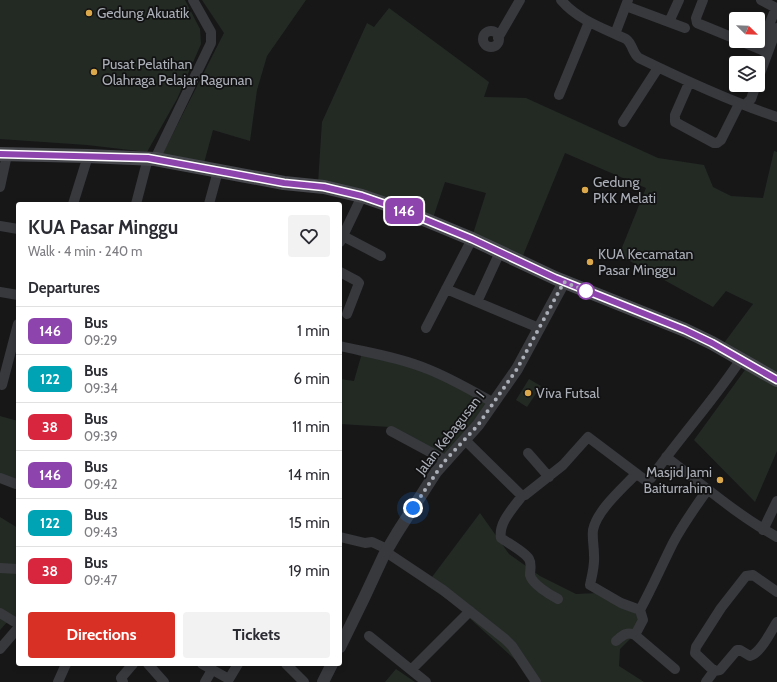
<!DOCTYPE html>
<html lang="en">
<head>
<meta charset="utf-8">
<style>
  :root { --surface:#fff; --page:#f2f2f3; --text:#2b2b33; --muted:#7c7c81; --line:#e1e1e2; --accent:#d93025 }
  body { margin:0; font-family:Cabin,sans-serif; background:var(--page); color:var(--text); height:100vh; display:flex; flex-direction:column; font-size:15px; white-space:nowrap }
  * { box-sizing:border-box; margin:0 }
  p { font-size:13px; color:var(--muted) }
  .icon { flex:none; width:22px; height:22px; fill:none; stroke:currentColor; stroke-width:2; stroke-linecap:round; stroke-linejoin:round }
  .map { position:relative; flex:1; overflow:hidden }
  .panel { position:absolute; left:16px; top:202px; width:326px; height:464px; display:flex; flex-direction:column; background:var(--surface); border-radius:4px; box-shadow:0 2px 6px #0003 }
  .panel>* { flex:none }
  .badge { padding:0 8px; border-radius:6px; font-size:14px; line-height:26px }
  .needle { width:26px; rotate:113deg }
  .controls { position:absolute; left:729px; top:12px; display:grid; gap:8px }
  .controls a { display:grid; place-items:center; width:36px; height:36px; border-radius:4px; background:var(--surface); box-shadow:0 2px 6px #0003; font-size:20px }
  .you { position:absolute; width:20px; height:20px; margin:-10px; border:3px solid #fff; border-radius:50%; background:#1a73e8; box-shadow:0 0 0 6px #1a73e833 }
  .map>.badge { position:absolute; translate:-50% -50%; box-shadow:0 0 0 2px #fff }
  h2 { padding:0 12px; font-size:15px; line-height:36px }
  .round { display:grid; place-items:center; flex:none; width:42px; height:42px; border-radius:4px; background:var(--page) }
  .head { display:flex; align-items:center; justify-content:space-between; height:68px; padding:0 12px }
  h1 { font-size:19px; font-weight:700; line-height:30px }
  .button { display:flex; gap:8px; margin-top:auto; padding:8px 12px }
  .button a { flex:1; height:46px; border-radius:4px; background:var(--accent); color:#fff; font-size:16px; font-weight:700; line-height:46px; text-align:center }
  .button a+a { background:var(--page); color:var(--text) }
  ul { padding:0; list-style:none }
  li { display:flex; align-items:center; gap:12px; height:48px; padding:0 12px; border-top:1px solid var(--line) }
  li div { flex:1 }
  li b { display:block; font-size:15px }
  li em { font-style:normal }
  li .badge { min-width:44px; font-weight:700; text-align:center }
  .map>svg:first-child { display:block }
  .green { fill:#232a24 }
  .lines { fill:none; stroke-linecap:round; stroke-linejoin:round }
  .minor { stroke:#38393d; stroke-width:10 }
  .tertiary { stroke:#38393d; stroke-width:12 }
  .secondary { stroke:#46484d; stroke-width:14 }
  .line-casing { stroke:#fff; stroke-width:9 }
  .line { stroke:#8e44ad; stroke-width:6 }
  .walk { stroke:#aaaeb7; stroke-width:4; stroke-dasharray:0 7.2 }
  .poi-dot { fill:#dba94c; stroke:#121213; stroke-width:1.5 }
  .stop-dot { fill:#fff; stroke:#8e44ad; stroke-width:2 }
  .labels { text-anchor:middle; stroke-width:3.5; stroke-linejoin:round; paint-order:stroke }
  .poi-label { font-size:14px; fill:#aaaeb7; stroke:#121213; text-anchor:start }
  .street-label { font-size:14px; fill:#aaaeb7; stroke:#121213 }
</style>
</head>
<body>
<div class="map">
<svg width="777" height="682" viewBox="0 0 777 682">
  <rect width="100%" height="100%" fill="#171718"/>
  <path class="green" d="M 0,0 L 185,0 L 200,29 L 201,44 L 177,99 L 147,152 L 87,145 L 0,139 Z
    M 202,0 L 306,0 L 267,56 L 257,90 L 250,141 L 213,130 L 204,163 L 162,155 L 224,33 Z
    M 389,8 L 489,82 L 484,97 L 526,98 L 658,158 L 704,165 L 713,187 L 731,196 L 763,198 L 774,151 L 777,152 L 777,451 L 755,502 L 694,440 L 750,363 L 721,347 L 753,304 L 726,291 L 713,307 L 619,255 L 646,188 L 565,153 L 522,258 L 472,237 L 486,193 L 445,182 L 433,218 L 318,183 L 322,122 L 367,23 L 374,27 Z
    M 362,353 L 409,365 L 493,397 L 469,435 L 438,463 L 390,427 L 340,424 L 340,379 L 354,381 Z
    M 529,379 L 541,386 L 527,407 L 516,400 Z
    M 0,416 L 18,421 L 18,485 L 0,476 Z
    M 480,513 L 509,554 L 540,576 L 576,594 L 598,593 L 640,616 L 637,632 L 620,649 L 619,666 L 644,682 L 534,682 L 522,666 L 454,604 L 426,585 Z
    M 0,517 L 18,528 L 18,625 L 9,620 L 0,630 Z
    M 396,669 L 415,682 L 385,682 Z"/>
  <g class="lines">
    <path class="minor" d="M 561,0 C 578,20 603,28 626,39 C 633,44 632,53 639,58 C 684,80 729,101 777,117
      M 703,0 L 696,18 L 697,23 L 736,39
      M 626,6 L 685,28
      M 669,22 L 679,0
      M483 39a8 8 0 1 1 16 0a8 8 0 1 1-16 0Z
      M 615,34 L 628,0
      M 498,38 L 520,0
      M 740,41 L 764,51
      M 759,49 L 776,8 L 761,0
      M 758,79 L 777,28
      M 689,83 L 675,115 L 675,122 L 714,143 L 717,143 L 721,140 L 739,104
      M 559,95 L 589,22
      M 745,105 L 751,99 L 756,85
      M 623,122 L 658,68
      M 155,159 L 211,43 L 211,32 L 193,0
      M 0,187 L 7,155
      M 73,204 L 88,156
      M 136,204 L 148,158
      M 209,204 L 218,171
      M 0,226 L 18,229
      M 343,236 L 381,256
      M 340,242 L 362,196
      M 340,272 L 357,281 L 359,283 L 347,314
      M 446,289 L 539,328
      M 0,292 L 18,295
      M 477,302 L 500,252
      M 426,328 L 472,239
      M 340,346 C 370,353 402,358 430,370 C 452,379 473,391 494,403
      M 2,385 L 18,324
      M 391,431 L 445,460
      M 465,440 L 522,496 L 525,495 L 563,465 L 588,437 L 645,480 L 651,478 C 680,437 714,400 741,359
      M 528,453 L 549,477
      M 666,457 C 703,485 737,515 777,537
      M 636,474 C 623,488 597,510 593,530 C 592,538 594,546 594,555 C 595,565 592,575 590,585 L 621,603 L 640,610
      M 0,478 L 16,484 L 18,484
      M 522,496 C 514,507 498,523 501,538 C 508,543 525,552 529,559 C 532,564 530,570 530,575 C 532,584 550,595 558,599
      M 763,530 L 777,501
      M 340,537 L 365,543 L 372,542 L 387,549
      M 386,552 L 443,590 L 505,639 L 512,646 L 536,682
      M 0,568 L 18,569
      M 0,613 L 18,624
      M 369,636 L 426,682
      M 616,641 C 622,636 626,631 635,635
      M 0,649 L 18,628
      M 148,664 L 164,682
      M 202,664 L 229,679 L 238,664
      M 286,664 L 304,682
      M 675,669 L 635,635 L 643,620 L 640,610 C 652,588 662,565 673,543 C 683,524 696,506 708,489
      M 411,670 L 470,611
      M 714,671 L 695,653 L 696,647 L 721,608 L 746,576 L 753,575 L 777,592
      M 58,682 L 66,664
      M 123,682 L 121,678 L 133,664
      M 205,682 L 212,670
      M 706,682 L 714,671 L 720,670 L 737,650 L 740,650 L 750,656 C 761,653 771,631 777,622"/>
    <path class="tertiary" d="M 340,647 L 364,598 L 384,555 L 397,533 L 436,472 L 478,425 L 517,369 L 564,282
      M 323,682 L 332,664"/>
    <path class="secondary" d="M 0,154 L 88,156 L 155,159 L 284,183 L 324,187 L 362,196 L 397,208 L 472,239 L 555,278 L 685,330 L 712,343 L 777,380"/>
  </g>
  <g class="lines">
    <g class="line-casing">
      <path id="line" d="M 0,154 L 148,158 L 284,183 L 324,187 L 362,196 L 397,208 L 472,239 L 555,278 L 685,330 L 712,343 L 777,380"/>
    </g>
    <use href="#line" class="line"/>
    <path class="walk" d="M 413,508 L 443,463 L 478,425 L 517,369 L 564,282 L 589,292 L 586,291"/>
  </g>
  <g class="poi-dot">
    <circle cx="89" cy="13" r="4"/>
    <circle cx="94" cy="72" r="4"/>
    <circle cx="585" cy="190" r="4"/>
    <circle cx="590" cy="262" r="4"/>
    <circle cx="528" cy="393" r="4"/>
    <circle cx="720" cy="480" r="4"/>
  </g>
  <circle class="stop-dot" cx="586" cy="291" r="8"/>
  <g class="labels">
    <g class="poi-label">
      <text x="97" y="18">Gedung Akuatik</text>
      <text x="102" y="69">Pusat Pelatihan<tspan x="102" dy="16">Olahraga Pelajar Ragunan</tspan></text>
      <text x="593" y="187">Gedung<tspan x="593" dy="16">PKK Melati</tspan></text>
      <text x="598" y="259">KUA Kecamatan<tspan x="598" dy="16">Pasar Minggu</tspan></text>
      <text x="536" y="398">Viva Futsal</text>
      <text x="712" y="477" text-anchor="end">Masjid Jami<tspan x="712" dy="16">Baiturrahim</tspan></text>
    </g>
    <g class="street-label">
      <text transform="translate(450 433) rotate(-52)" y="5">Jalan Kebagusan I</text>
    </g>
  </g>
</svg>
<div class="controls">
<a><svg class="needle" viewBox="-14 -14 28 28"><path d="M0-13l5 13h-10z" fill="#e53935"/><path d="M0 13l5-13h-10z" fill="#7c7c81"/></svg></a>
<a><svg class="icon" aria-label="layers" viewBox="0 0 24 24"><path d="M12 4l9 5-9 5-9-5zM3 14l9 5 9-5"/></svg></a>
</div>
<div class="you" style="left:413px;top:508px"></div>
<b class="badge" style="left:404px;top:211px;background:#8e44ad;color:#fff">146</b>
<section class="panel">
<div class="head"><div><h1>KUA Pasar Minggu</h1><p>Walk · 4 min · 240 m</p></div><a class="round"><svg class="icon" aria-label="heart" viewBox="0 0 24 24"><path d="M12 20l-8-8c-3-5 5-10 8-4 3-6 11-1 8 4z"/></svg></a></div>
<h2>Departures</h2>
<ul>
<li><span class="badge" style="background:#8e44ad;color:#fff">146</span><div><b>Bus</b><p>09:29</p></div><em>1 min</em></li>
<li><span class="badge" style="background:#00a3b4;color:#fff">122</span><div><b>Bus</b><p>09:34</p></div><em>6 min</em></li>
<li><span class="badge" style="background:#d7263d;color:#fff">38</span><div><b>Bus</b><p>09:39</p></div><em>11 min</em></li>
<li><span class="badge" style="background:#8e44ad;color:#fff">146</span><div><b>Bus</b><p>09:42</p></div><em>14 min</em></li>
<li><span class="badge" style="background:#00a3b4;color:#fff">122</span><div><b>Bus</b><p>09:43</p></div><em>15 min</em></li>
<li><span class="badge" style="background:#d7263d;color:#fff">38</span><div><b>Bus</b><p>09:47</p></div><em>19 min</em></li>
</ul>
<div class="button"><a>Directions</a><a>Tickets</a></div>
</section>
</div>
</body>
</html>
